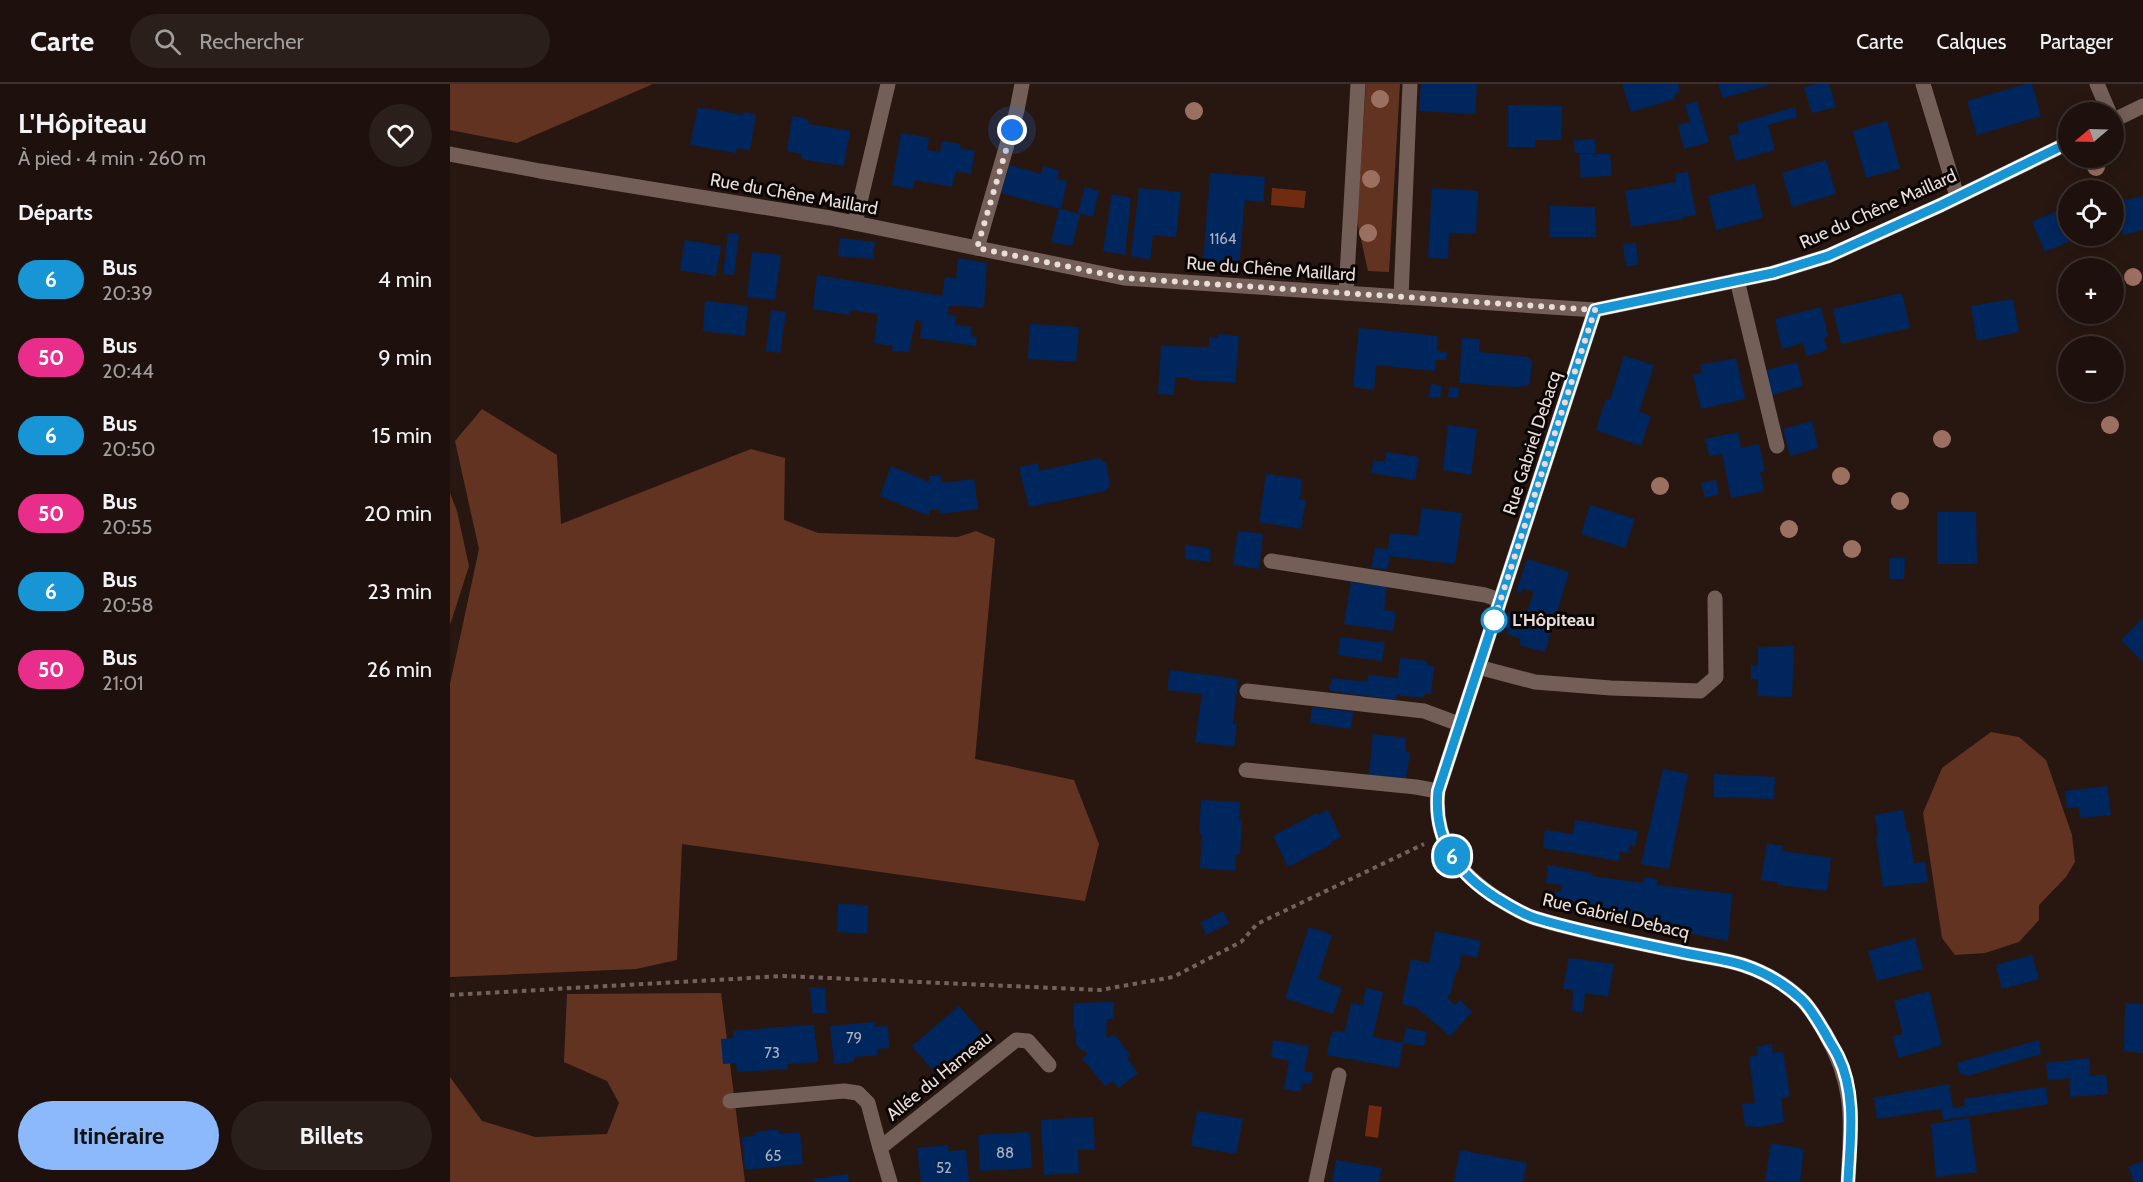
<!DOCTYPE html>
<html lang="fr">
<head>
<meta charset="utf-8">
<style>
  :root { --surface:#1e110d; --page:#2b1f1b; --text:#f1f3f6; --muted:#a19d9d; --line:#3c312e; --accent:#8bb9fc }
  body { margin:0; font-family:Cabin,sans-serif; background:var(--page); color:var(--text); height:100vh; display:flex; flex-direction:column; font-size:22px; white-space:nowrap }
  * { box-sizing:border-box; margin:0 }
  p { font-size:20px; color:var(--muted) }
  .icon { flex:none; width:33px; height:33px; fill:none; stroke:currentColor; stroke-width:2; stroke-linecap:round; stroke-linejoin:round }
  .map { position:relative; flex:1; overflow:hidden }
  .side { display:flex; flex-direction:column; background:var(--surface); width:450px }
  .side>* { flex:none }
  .badge { padding:0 12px; border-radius:20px; font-size:21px; line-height:39px }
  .needle { width:39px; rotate:251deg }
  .fabs { position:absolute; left:1608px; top:18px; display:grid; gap:12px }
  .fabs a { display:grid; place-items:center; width:66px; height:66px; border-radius:50%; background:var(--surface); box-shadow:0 3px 15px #0003,0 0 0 2px var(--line); font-size:30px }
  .you { position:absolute; width:30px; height:30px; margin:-15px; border:4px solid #fff; border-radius:50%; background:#1a73e8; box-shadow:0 0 0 9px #1a73e833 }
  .map>.badge { position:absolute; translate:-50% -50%; box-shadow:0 0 0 3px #fff }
  h2 { padding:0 18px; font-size:22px; line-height:54px }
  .round { display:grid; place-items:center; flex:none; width:63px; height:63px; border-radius:32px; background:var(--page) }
  .headline { display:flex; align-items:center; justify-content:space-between; height:102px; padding:0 18px }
  h1 { font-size:28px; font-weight:700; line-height:45px }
  .button { display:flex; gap:12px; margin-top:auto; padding:12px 18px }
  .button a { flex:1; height:69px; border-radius:36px; background:var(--accent); color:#111; font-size:24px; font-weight:700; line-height:69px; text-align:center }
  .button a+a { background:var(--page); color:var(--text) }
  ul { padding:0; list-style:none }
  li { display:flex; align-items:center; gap:18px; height:78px; padding:0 18px }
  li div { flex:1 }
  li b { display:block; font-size:22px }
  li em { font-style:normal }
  li .badge { min-width:66px; font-weight:700; text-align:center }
  header { display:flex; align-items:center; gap:36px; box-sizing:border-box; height:84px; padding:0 30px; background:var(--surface); border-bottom:2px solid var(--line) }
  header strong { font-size:28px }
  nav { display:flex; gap:33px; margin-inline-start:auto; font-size:21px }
  .search { width:420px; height:54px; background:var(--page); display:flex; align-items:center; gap:15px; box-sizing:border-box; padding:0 21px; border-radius:33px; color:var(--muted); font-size:22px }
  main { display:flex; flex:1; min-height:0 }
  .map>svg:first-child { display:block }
  .green { fill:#633322 }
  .water { fill:#712b11 }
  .building { fill:#00275d }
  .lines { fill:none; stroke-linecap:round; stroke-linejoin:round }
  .path { stroke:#71625c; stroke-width:4; stroke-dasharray:4.5 4.5; stroke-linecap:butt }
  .lane { stroke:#745f58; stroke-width:15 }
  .street { stroke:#745f58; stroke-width:15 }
  .tree { fill:#9c7061 }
  .line-casing { stroke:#fff; stroke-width:14 }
  .line { stroke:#1895d5; stroke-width:9 }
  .walk { stroke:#e9ddd9; stroke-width:6; stroke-dasharray:0 10.8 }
  .stop-dot { fill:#fff; stroke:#1895d5; stroke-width:3 }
  .labels { text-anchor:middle; stroke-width:6; stroke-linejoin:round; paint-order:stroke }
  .number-label { font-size:15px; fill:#afb0ba }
  .street-label { font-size:18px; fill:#e9ddd9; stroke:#0b0503 }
  .stop-label { font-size:18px; font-weight:bold; fill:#e9ddd9; stroke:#0b0503; text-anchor:start }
</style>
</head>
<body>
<header>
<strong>Carte</strong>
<div class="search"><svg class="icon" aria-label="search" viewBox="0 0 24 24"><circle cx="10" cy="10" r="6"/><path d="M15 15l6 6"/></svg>Rechercher</div>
<nav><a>Carte</a><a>Calques</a><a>Partager</a></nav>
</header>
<main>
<section class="side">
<div class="headline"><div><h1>L'Hôpiteau</h1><p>À pied · 4 min · 260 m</p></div><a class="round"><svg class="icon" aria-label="heart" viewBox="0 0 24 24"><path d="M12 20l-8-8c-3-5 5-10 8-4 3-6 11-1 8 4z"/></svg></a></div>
<h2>Départs</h2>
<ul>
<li><span class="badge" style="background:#1895d5;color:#fff">6</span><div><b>Bus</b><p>20:39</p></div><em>4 min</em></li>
<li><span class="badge" style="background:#e92d8b;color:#fff">50</span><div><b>Bus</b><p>20:44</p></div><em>9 min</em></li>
<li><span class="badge" style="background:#1895d5;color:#fff">6</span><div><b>Bus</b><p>20:50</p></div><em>15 min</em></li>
<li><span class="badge" style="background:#e92d8b;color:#fff">50</span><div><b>Bus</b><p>20:55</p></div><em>20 min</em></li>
<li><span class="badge" style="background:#1895d5;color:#fff">6</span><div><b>Bus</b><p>20:58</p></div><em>23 min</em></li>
<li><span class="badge" style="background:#e92d8b;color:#fff">50</span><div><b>Bus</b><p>21:01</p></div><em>26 min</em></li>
</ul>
<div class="button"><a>Itinéraire</a><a>Billets</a></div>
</section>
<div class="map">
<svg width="1693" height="1098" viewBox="0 0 1693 1098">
  <rect width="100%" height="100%" fill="#281711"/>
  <path class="green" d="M 0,0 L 203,0 L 67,59 L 0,46 Z
    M 916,0 L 950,0 L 939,188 L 918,187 L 907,137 Z
    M 32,325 L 107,371 L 111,440 L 301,365 L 335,374 L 334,436 L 368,449 L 508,453 L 526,447 L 545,455 L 525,675 L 624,696 L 649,760 L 635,817 L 232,760 L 227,876 L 186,885 L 0,893 L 0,600 L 29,465 L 5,357 Z
    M 0,409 L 7,427 L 19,482 L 0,541 Z
    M 1541,648 L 1569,653 L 1596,676 L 1622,751 L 1625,778 L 1616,793 L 1589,821 L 1589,836 L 1569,858 L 1535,869 L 1505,871 L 1492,854 L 1473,729 L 1492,684 Z
    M 271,909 L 295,1098 L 0,1098 L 0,993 L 32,1037 L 85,1053 L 157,1050 L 169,1019 L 157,997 L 114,978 L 117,910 Z"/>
  <path class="water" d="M 822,104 L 856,107 L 854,124 L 821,121 Z
    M 919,1021 L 932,1023 L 928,1054 L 915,1052 Z"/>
  <path class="building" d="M 971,0 L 1027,0 L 1025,30 L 969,27 Z
    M 1172,0 L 1228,0 L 1230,8 L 1224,11 L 1225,15 L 1181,28 Z
    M 1268,0 L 1319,0 L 1319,1 L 1273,14 Z
    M 1367,0 L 1379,0 L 1386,23 L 1362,29 L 1354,3 Z
    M 1576,0 L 1582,0 L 1591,32 L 1527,51 L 1517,17 Z
    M 1247,17 L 1259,58 L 1234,65 L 1228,41 L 1240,38 L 1235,21 Z
    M 1058,21 L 1112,22 L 1111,56 L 1085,56 L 1085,63 L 1058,63 Z
    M 248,23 L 293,31 L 294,28 L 306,31 L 300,66 L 287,64 L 286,69 L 240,61 Z
    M 1345,23 L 1347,33 L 1318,41 L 1325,66 L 1286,77 L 1279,52 L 1289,50 L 1287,40 Z
    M 342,32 L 358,35 L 358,40 L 400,47 L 394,82 L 351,75 L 351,70 L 337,67 Z
    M 1437,37 L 1450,85 L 1416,94 L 1403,47 Z
    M 451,49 L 479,54 L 477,66 L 490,68 L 492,57 L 510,60 L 510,64 L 525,67 L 521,90 L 506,87 L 502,103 L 465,96 L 462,105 L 442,101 Z
    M 1145,55 L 1146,69 L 1125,69 L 1124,56 Z
    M 1129,70 L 1160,70 L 1162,92 L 1131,93 Z
    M 1376,76 L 1386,110 L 1342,123 L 1332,89 Z
    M 559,81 L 591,90 L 593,82 L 609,86 L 607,95 L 617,97 L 611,125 L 630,130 L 622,162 L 601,158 L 609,125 L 611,125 L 551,109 Z
    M 1238,88 L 1246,131 L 1233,133 L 1232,135 L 1181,143 L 1175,107 L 1226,98 L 1225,90 Z
    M 760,89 L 815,93 L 813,118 L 795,116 L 789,184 L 753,181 Z
    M 1305,100 L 1313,134 L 1266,146 L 1258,112 Z
    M 635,103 L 649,107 L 643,133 L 628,129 Z
    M 689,104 L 731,108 L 726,153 L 703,151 L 700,176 L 681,172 Z
    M 982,104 L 1028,107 L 1026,150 L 999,149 L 998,175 L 978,174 Z
    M 662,110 L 681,114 L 675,171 L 653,167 Z
    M 1693,112 L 1693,146 L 1673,151 L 1666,118 Z
    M 1100,122 L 1145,123 L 1146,153 L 1099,153 Z
    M 1618,122 L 1618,152 L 1633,152 L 1595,168 L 1582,138 Z
    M 278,149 L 289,150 L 284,191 L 273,190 Z
    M 390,154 L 425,158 L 423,175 L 388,172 Z
    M 235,156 L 271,162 L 266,192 L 230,186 Z
    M 1186,159 L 1188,181 L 1176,182 L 1173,160 Z
    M 302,168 L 331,171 L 325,216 L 297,213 Z
    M 508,174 L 537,179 L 534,224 L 499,221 L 498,231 L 506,232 L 505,241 L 521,243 L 521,252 L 527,253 L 526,262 L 470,254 L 472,237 L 467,236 L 465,237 L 459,268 L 442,267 L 443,262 L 424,259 L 428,230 L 400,226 L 399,231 L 363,225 L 367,191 L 492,212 L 495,193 L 506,195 Z
    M 1452,209 L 1460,244 L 1391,260 L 1383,225 Z
    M 1563,215 L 1569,248 L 1527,257 L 1521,222 Z
    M 255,217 L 298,222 L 295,252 L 253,247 Z
    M 1371,223 L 1378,252 L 1374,254 L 1377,266 L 1357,272 L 1353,259 L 1332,265 L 1325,235 Z
    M 321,226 L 336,228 L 330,269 L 316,267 Z
    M 580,240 L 629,243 L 626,278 L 578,275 Z
    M 909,244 L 988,252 L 987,267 L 997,268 L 996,276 L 986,276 L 985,287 L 926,281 L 924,306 L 903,303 Z
    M 768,250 L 789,252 L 785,299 L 740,296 L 739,294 L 725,293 L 724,311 L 708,310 L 711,262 L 759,263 L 759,253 L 768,254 Z
    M 1012,254 L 1030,255 L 1029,268 L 1078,273 L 1082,277 L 1080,299 L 1077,302 L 1065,303 L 1009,299 Z
    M 1174,272 L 1204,281 L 1189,328 L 1201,332 L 1191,362 L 1146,346 L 1156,315 L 1160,316 Z
    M 1286,274 L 1295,315 L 1251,325 L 1243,291 L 1252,289 L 1250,281 Z
    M 1347,278 L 1353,302 L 1322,311 L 1316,286 Z
    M 981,300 L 992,302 L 990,314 L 978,313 Z
    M 999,303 L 1009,304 L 1008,314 L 998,313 Z
    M 1362,337 L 1368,364 L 1340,372 L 1333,345 Z
    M 998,341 L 1027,345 L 1021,391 L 993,386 Z
    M 1288,348 L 1291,364 L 1309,360 L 1315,387 L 1310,388 L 1314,407 L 1281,414 L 1272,370 L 1259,372 L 1255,355 Z
    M 936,368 L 969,373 L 965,396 L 921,389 L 923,376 L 935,378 Z
    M 649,374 L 656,379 L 660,401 L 656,407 L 579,423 L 569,383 L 588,379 L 589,387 Z
    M 441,382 L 479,398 L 479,392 L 492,392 L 492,399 L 524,395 L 528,425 L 490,430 L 489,426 L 479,426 L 479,432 L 430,412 Z
    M 816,390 L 852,395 L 850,415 L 856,416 L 851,445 L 809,438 Z
    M 1266,396 L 1269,410 L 1255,414 L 1251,399 Z
    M 1140,421 L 1185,435 L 1175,464 L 1131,450 Z
    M 972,424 L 1012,429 L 1005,480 L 940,472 L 938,485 L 921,484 L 925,464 L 938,465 L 940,449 L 968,452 Z
    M 1487,428 L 1526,428 L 1527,480 L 1487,480 Z
    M 788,447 L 813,450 L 809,485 L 783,481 Z
    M 735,461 L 761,465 L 760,478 L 736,475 Z
    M 1439,474 L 1455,474 L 1454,495 L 1439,495 Z
    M 1077,475 L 1119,488 L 1095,568 L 1069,561 L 1071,555 L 1057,550 L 1058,545 L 1054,543 L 1059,528 L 1075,533 L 1084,508 L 1073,504 L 1071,509 L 1066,508 Z
    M 901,498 L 937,503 L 934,526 L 946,528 L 943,547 L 894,540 Z
    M 1693,534 L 1693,578 L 1671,556 Z
    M 890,553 L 935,559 L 932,577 L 888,571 Z
    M 1344,562 L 1342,613 L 1307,612 L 1308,595 L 1301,595 L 1301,581 L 1308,582 L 1308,563 Z
    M 950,574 L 977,577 L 977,581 L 984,582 L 981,610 L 974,610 L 973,614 L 946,611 L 946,616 L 879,607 L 882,594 L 917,598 L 918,591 L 948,594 Z
    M 720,586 L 788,595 L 783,640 L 787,640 L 784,663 L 745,658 L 752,610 L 717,606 Z
    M 862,623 L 903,628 L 901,645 L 860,639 Z
    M 923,650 L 956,654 L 955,667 L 960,669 L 956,694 L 919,691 Z
    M 1213,685 L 1238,690 L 1219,785 L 1191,780 Z
    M 1264,690 L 1325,693 L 1324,715 L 1264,713 Z
    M 1657,702 L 1661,731 L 1630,734 L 1629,723 L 1617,724 L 1615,707 Z
    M 751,716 L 790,718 L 789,736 L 792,737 L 790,770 L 786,771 L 785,787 L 750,784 L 752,750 L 749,749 Z
    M 878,726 L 891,753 L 881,758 L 882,760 L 838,783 L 823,752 L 867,729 L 868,731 Z
    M 1453,726 L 1457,748 L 1459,748 L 1464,779 L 1475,778 L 1478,798 L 1433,803 L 1426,754 L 1428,753 L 1425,731 Z
    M 1125,736 L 1188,747 L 1185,762 L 1180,761 L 1179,769 L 1170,768 L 1169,777 L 1093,764 L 1095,746 L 1123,750 Z
    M 1317,759 L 1333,762 L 1332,767 L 1381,774 L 1377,807 L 1327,801 L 1327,798 L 1311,796 Z
    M 1098,781 L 1142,789 L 1142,792 L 1193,799 L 1194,793 L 1207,795 L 1207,801 L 1282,810 L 1278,857 L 1103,823 L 1104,808 L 1111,808 L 1112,801 L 1096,799 Z
    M 388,820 L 418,821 L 417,850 L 387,848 Z
    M 773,827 L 779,839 L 756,851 L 751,838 Z
    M 859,843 L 882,851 L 868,895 L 892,904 L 883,930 L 835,914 Z
    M 985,847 L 1031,857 L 1027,874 L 1012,870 L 1008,888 L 1006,888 L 1001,909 L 997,914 L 1005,921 L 1010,916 L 1022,928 L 1000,952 L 967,924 L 952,920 L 961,875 L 979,879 Z
    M 1465,854 L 1473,885 L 1427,897 L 1418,867 Z
    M 1582,871 L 1589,895 L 1552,905 L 1546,881 Z
    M 1119,874 L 1164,880 L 1158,913 L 1135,909 L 1133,929 L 1122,927 L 1123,906 L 1113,905 Z
    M 360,903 L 375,904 L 377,929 L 362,930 Z
    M 916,904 L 933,908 L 923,953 L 953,959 L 949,984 L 877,971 L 880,954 L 884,947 L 895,948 L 901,919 L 913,921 Z
    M 1479,907 L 1492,961 L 1449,974 L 1442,953 L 1453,950 L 1444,917 Z
    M 664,918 L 663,935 L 657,935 L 656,951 L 658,954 L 664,950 L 668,955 L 680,971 L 677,974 L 688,989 L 669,1004 L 663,997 L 655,1002 L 632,974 L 638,970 L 634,966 L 632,967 L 626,960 L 626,945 L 624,945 L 624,919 Z
    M 1675,919 L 1693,920 L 1693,969 L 1674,967 Z
    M 509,922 L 532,949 L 485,989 L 462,962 Z
    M 425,938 L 425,943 L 438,942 L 439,964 L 427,965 L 428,971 L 404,973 L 404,978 L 384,980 L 380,942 Z
    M 356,941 L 364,941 L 368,978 L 337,980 L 338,985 L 287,988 L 286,979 L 273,980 L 271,955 L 284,954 L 283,947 Z
    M 956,944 L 977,948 L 974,962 L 953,959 Z
    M 823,956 L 859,962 L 854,987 L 863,989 L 861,1000 L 852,999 L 850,1008 L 834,1005 L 839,977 L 821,973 Z
    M 1589,956 L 1591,970 L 1518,992 L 1509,989 L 1507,979 Z
    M 1322,960 L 1323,969 L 1333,968 L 1340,1012 L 1331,1014 L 1334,1038 L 1309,1043 L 1295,1042 L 1292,1020 L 1305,1019 L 1299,973 L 1308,971 L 1306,963 Z
    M 1639,974 L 1640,992 L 1656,991 L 1658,1010 L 1620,1013 L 1619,994 L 1598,996 L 1596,979 Z
    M 1499,1000 L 1503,1024 L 1515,1022 L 1514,1015 L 1596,1003 L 1598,1020 L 1493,1036 L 1491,1025 L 1427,1035 L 1424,1014 Z
    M 747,1027 L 793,1035 L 786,1070 L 741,1062 Z
    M 643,1033 L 645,1066 L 628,1066 L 629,1089 L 594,1091 L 591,1036 Z
    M 1519,1034 L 1527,1088 L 1486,1093 L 1481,1040 Z
    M 320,1046 L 329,1046 L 329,1050 L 350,1048 L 353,1080 L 295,1086 L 292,1053 L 306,1052 L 305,1048 Z
    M 580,1048 L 582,1084 L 530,1087 L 528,1051 Z
    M 1321,1059 L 1354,1065 L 1350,1098 L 1315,1097 Z
    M 498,1061 L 499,1067 L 516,1066 L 519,1098 L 471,1098 L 467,1064 Z
    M 1010,1066 L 1077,1079 L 1073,1098 L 1004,1098 Z
    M 886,1076 L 932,1084 L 929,1098 L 882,1098 Z
    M 1693,1077 L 1693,1098 L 1684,1098 L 1678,1083 Z
    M 398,1090 L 399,1098 L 364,1098 L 363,1095 Z"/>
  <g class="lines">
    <path class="path" d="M 0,911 L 334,892 L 650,906 L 723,893 L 791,858 L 807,840 L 974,760"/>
    <path class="lane" d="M 1647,0 L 1659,28
      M 405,139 L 438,0
      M 527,164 L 567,26 L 572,0
      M 1287,196 L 1327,362
      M 896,209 L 908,0
      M 951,213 L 960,0
      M 821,477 L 1035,511 L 1050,516
      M 1028,583 L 1085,598 L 1161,604 L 1250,607 L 1266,593 L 1265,514
      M 797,607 L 974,627 L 1009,640
      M 796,686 L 966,703 L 988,707
      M 866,1098 L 889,991"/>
    <path class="street" d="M 1473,0 L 1507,112
      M 1664,36 L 1693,22
      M 0,70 L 90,87 L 380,134 L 674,194 L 1145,226 L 1323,189 L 1378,172 L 1491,121 L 1618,59
      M 1145,226 L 988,707 C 983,757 1008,789 1048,815 C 1060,822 1072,830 1085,834 C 1133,849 1185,858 1235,869 C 1254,873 1274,875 1293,881 C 1314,888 1335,900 1351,915 C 1361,924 1368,938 1375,949 C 1406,1002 1401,1039 1398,1098
      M 280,1017 L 394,1007 L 408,1009 L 418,1019 L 430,1064
      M 440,1098 L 430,1064 L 566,956 L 578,957 L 599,981"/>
  </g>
  <g class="tree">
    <circle cx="930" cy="15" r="9"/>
    <circle cx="744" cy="27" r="9"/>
    <circle cx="1646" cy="83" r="9"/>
    <circle cx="921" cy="95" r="9"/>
    <circle cx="918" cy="149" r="9"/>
    <circle cx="1683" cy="193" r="9"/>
    <circle cx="1660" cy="341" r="9"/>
    <circle cx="1492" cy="355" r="9"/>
    <circle cx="1391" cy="392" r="9"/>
    <circle cx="1210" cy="402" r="9"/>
    <circle cx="1450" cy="417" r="9"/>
    <circle cx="1339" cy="445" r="9"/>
    <circle cx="1402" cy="465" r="9"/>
  </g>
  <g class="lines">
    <g class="line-casing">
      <path id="line" d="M 1398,1098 C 1400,1057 1407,1010 1388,972 C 1384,964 1379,957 1375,949 C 1368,938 1361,924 1351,915 C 1335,900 1314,888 1293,881 C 1274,875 1254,873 1235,869 C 1185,858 1134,849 1085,834 C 1072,830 1060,822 1048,815 C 1008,790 983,757 988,707 L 1145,226 L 1323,189 L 1378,172 L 1491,121 L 1618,59"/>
    </g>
    <use href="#line" class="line"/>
    <path class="walk" d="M 562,46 L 527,164 L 674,194 L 1145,226 L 1044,536"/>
  </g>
  <circle class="stop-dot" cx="1044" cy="536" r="12"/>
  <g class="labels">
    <g class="number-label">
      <text x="773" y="160">1164</text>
      <text x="404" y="959">79</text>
      <text x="322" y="974">73</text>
      <text x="555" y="1074">88</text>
      <text x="323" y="1077">65</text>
      <text x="494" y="1089">52</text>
    </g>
    <g class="street-label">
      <text transform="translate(344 110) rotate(10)" y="6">Rue du Chêne Maillard</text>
      <text transform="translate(1428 125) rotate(-24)" y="6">Rue du Chêne Maillard</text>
      <text transform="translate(821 185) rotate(4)" y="6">Rue du Chêne Maillard</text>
      <text transform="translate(1082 359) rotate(-72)" y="6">Rue Gabriel Debacq</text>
      <text transform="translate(1166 832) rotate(13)" y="6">Rue Gabriel Debacq</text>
      <text transform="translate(489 992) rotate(-39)" y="6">Allée du Hameau</text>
    </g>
    <g class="stop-label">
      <text x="1062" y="542">L'Hôpiteau</text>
    </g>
  </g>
</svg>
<div class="fabs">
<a><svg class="needle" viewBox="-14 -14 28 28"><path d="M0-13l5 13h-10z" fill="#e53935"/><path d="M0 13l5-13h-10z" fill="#a19d9d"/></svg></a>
<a><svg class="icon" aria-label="locate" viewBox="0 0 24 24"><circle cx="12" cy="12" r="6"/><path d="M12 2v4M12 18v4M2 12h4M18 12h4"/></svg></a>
<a>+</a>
<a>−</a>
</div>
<div class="you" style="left:562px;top:46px"></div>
<b class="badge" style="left:1002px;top:772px;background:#1895d5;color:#fff">6</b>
</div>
</main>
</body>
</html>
